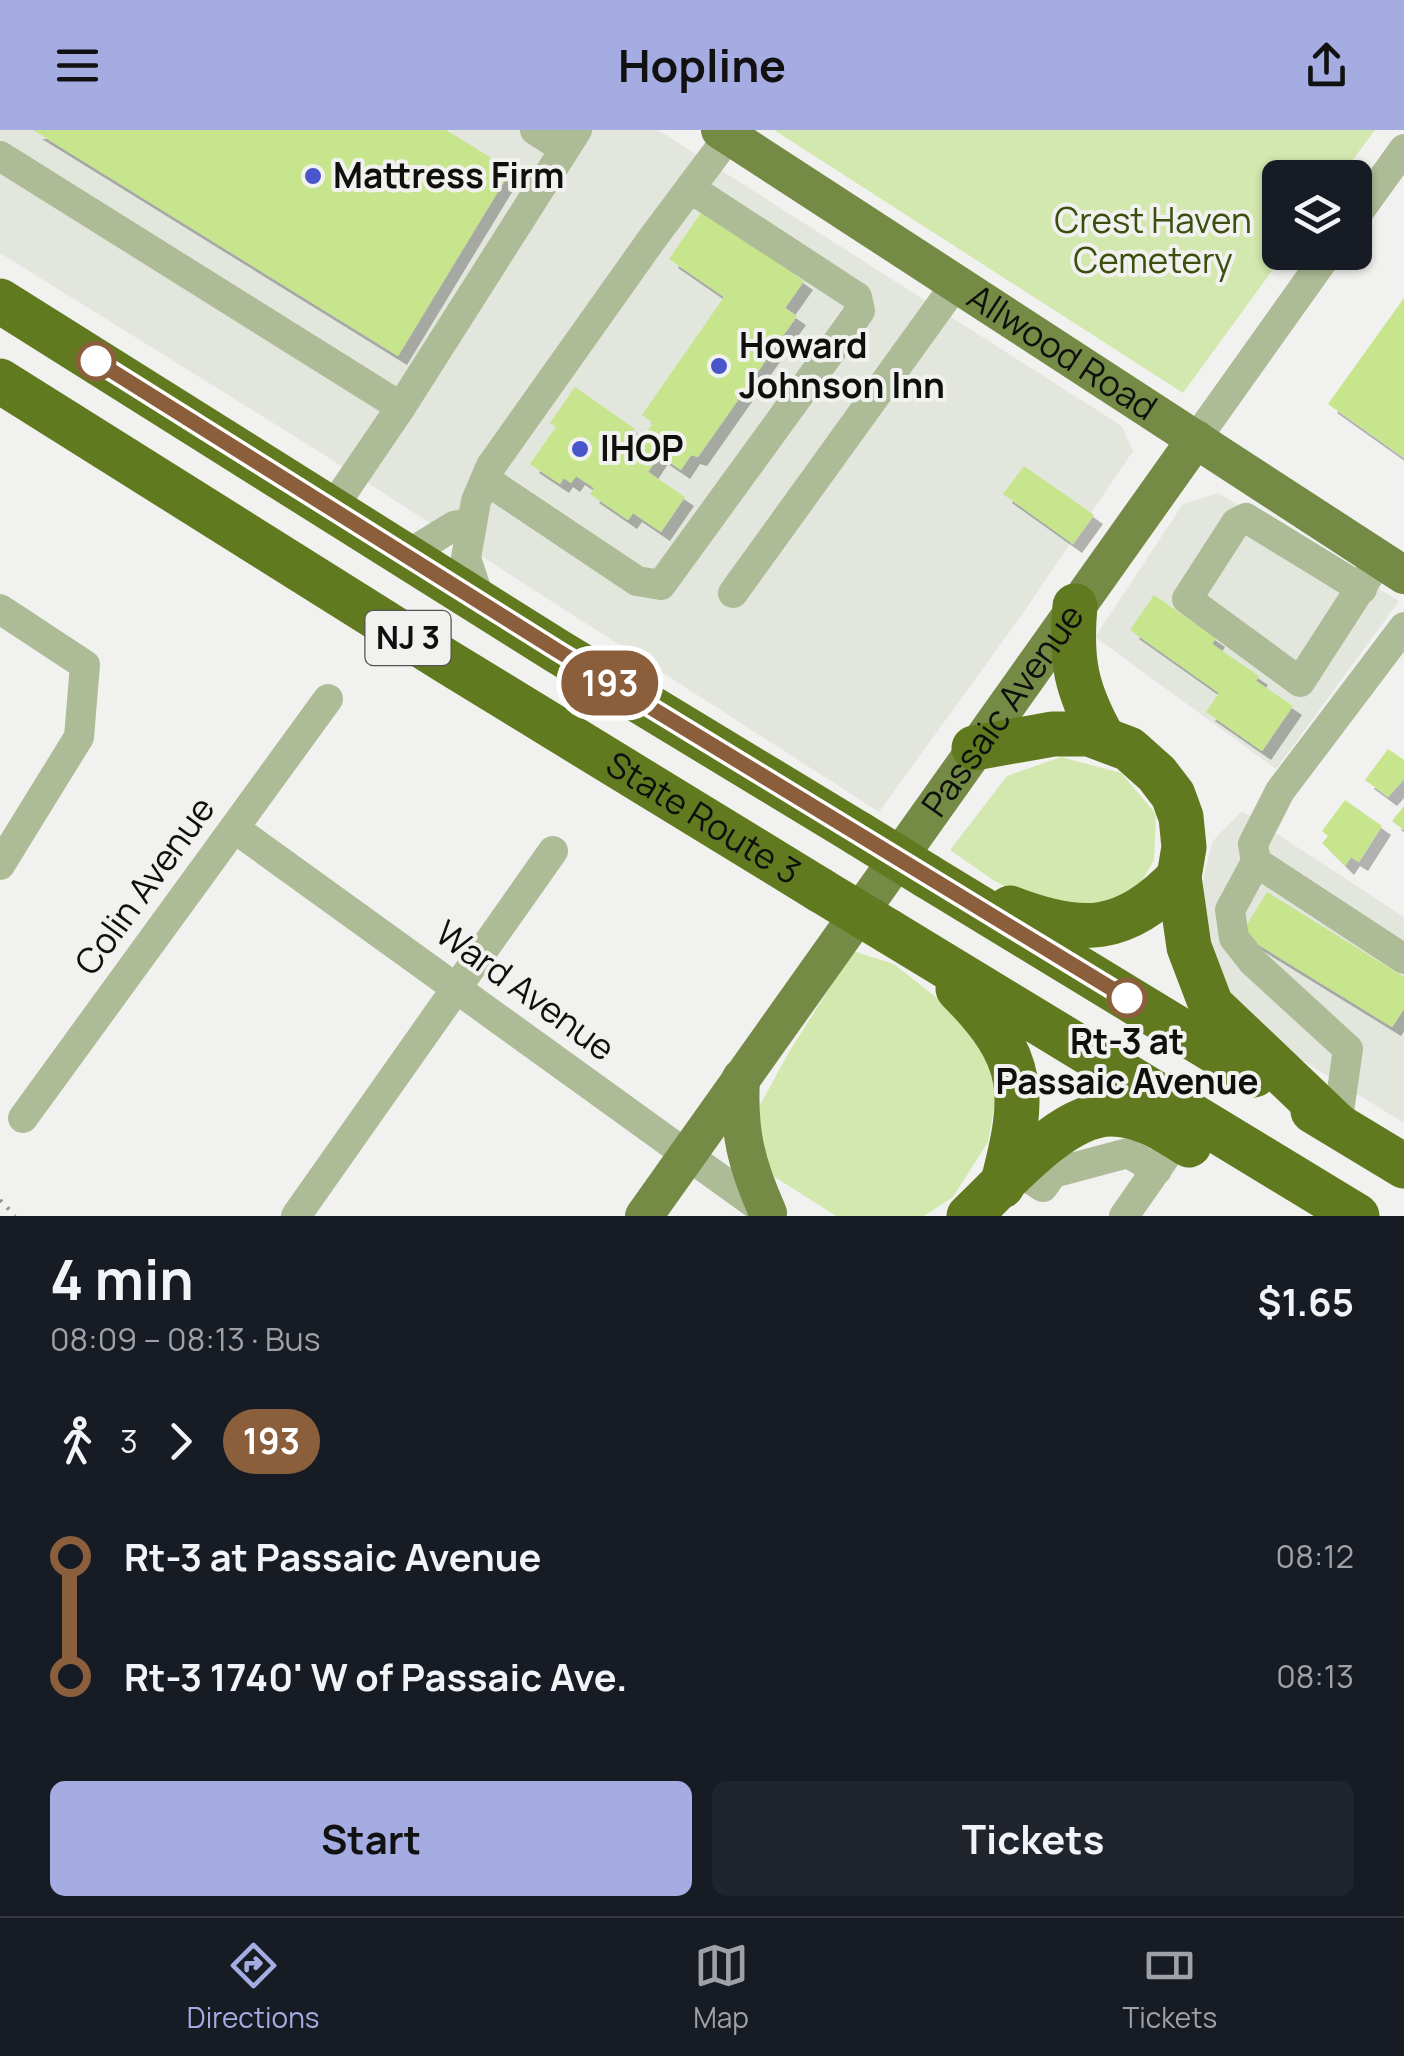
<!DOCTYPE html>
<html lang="en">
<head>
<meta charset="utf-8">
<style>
  :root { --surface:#171b24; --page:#20242c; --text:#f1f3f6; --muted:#9ea1a6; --line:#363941; --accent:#a5ace2 }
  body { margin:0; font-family:Manrope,sans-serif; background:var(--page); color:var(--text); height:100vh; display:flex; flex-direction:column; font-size:38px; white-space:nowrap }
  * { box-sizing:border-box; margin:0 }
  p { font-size:32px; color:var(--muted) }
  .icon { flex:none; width:55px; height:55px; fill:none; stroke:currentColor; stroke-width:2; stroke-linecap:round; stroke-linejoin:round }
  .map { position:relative; height:1086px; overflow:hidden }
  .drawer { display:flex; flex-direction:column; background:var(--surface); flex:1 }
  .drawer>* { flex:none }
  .badge { padding:0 20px; border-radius:32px; font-size:35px; line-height:65px }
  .fabs { position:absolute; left:1262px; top:30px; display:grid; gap:20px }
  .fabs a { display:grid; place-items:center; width:110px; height:110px; border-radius:15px; background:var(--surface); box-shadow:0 2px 8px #0004; font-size:50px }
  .map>.badge { position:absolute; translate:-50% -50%; box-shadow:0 0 0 5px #fff }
  .legs { display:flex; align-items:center; gap:15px; height:110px; padding:0 50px; font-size:32px }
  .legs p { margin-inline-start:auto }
  .summary { display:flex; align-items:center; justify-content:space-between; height:170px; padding:0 50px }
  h1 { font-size:55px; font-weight:700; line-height:75px }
  .cta { display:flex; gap:20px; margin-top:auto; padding:20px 50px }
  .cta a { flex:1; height:115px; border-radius:15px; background:var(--accent); color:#111; font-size:40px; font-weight:700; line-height:115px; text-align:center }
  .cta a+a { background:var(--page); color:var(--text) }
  ul { padding:0 50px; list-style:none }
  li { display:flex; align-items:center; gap:35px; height:120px; font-size:38px }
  li i { display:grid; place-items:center; width:15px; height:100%; margin:0 12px; background:currentColor }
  li i::after { content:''; width:25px; height:25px; margin:-12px; border:8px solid; border-radius:50%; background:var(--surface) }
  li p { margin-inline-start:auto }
  li:first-child i { background:linear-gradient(#0000 50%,currentColor 0) }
  li:last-child i { background:linear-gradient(currentColor 50%,#0000 0) }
  header { display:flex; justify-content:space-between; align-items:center; height:130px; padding:0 50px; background:var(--accent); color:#111; font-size:45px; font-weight:700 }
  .dock { display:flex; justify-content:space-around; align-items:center; height:140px; border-top:2px solid var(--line); background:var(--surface); font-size:28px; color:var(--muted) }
  .dock a { display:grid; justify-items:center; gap:5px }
  .dock .current { color:var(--accent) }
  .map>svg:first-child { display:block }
  .built { fill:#e2e6dc }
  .green { fill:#d3e8ae }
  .building { fill:#c7e58c; filter:url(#shadow) }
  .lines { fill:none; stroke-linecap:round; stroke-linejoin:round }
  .path { stroke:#919290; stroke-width:4; stroke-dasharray:2.5 8; stroke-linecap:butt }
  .minor { stroke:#adbb96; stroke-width:30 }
  .major { stroke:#758b45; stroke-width:38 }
  .highway { stroke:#617a20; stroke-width:45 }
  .highway-bridge { stroke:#617a20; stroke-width:45 }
  .line-1-casing { stroke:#fff; stroke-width:22 }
  .line-1 { stroke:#8b5e3c; stroke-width:15 }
  .poi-dot { fill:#4955ca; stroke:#f1f2ef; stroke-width:4 }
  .stop-1-dot { fill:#fff; stroke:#8b5e3c; stroke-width:5 }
  .labels { text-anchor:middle; stroke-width:8; stroke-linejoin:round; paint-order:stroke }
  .shield { fill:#f1f2ef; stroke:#535352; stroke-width:2.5 }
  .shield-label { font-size:32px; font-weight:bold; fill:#0f0f0e }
  .poi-label { font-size:35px; font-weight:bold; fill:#0f0f0e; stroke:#f1f2ef; text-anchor:start }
  .park-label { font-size:35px; fill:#3d4e0f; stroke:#f1f2ef }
  .street-label { font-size:35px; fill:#0f0f0e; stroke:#f1f2ef }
  .stop-label { font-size:35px; font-weight:bold; fill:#0f0f0e; stroke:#f1f2ef }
</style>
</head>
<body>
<header><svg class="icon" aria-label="menu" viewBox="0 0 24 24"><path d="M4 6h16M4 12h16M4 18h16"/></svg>Hopline<svg class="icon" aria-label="share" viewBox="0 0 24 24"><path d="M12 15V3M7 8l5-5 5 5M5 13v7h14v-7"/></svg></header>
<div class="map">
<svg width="1404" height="1086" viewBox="0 0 1404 1086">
  <defs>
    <filter id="shadow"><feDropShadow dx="9" dy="9" stdDeviation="0" flood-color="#0004"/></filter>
  </defs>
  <rect width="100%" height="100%" fill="#f1f2ef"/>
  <path class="built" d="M 0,0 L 658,0 L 1122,296 L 1133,321 L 1021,486 L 879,682 L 315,319 L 0,123 Z
    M 1218,363 L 1399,471 L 1276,639 L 1095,507 L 1183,374 Z
    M 1242,681 L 1404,787 L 1404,993 L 1263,906 L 1231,875 L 1200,783 L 1204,745 L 1213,711 Z"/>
  <path class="green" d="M 774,0 L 1375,0 L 1340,47 L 1280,48 L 1280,122 L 1285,123 L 1183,263 Z
    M 1061,627 L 1121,643 L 1156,684 L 1154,730 L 1134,765 L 1052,781 L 993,750 L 950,720 L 1007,646 Z
    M 853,821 L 894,834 L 956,883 L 1001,939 L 988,1012 L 953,1067 L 924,1086 L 836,1086 L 767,1042 L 754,986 L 789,922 Z"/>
  <path class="building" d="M 33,0 L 446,0 L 511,40 L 398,226 Z
    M 703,80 L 804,151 L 785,178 L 797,186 L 698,327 L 691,325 L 681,340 L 659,325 L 648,342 L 685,367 L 661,402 L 633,383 L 628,390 L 590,364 L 594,358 L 576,346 L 571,353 L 564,348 L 560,354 L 530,334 L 556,297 L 550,293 L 575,257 L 635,299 L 631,305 L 640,311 L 653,293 L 642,285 L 724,167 L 669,129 Z
    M 1404,168 L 1404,328 L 1328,274 Z
    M 1024,336 L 1094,385 L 1073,414 L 1003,364 Z
    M 1154,465 L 1216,508 L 1212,514 L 1259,546 L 1256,551 L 1293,576 L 1262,621 L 1206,582 L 1219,563 L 1130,500 Z
    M 1388,619 L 1404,630 L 1404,649 L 1388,667 L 1365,650 Z
    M 1345,670 L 1382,696 L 1359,732 L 1351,727 L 1345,736 L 1322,713 L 1328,706 L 1322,701 Z
    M 1404,676 L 1404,700 L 1392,691 Z
    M 1267,762 L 1404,847 L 1404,879 L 1392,897 L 1241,804 Z"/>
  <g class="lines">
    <path class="path" d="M 0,1070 L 15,1086"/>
    <path class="minor" d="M 535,0 L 565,19
      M 0,26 L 401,277 L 577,0
      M 1355,87 L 1404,19
      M 1196,309 L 1329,122
      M 486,350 L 637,451 L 661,455 L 860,181 L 857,167 L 690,58
      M 331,380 L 401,277
      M 405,426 L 454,396 L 472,392
      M 1362,459 L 1246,388 L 1236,393 L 1187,469 L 1300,552 L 1380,428
      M 733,463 L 956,154
      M 481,474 L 466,428 L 476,371 L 491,336 L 652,109 L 729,6
      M 0,479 L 85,535 L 79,607 L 0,735
      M 1404,497 L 1280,661 L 1253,714 L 1256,732 L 1404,829
      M 234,698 L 769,1084
      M 1256,732 L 1230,780 L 1234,808 L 1253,832 L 1348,919 L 1337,995
      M 23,988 L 328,569
      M 1018,1041 L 1043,1057 L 1053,1043 L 1128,1023 L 1157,1040
      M 296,1086 L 553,721
      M 1124,1086 L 1168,1023"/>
    <g class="major">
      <path id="s1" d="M 720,0 L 1404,445"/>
      <path d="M 741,948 C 738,1001 746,1034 768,1083"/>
      <path id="s2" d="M 644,1086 L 1196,309"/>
    </g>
    <g class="highway">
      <path d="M 0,171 L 557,521 L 859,704"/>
      <path id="s3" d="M 0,251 L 446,531 L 820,760"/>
      <path d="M 1075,476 C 1070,530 1076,560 1103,608"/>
      <path d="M 974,618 L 1053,604 L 1089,604 L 1129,619 L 1157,644 L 1173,665 L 1181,687 L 1184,717 L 1179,747 L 1189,817 L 1211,875 L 1337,995"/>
      <path d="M 927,746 L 1254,945"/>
      <path d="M 1010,778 C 1082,806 1125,804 1179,747"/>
      <path d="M 888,801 L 1357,1086"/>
      <path d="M 958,859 C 1028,929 1026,964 1002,1056"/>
      <path d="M 1313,981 L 1404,1036"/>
      <path d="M 969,1086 C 1004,1054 1061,984 1111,984 C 1141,984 1165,1000 1189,1015"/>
    </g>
    <path class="highway-bridge" d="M 859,704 L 927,746
      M 820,760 L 888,801"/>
  </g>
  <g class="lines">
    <g class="line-1-casing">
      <path id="line-1" d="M 96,231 L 558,521 L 1127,868"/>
    </g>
    <use href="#line-1" class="line-1"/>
  </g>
  <g class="poi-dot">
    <circle cx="313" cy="46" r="10"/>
    <circle cx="719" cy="236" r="10"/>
    <circle cx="580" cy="319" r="10"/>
  </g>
  <g class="stop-1-dot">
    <circle cx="96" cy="231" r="18"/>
    <circle cx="1127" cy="868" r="18"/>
  </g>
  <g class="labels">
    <rect class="shield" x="365.5" y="481" width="85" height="54" rx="8"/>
    <g class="shield-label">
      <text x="408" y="519">NJ 3</text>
    </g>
    <g class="poi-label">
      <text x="333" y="58">Mattress Firm</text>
      <text x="739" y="228">Howard<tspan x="739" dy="40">Johnson Inn</tspan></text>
      <text x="600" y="331">IHOP</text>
    </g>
    <g class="park-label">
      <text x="1153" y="103">Crest Haven<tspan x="1153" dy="40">Cemetery</tspan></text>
    </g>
    <g class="street-label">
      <text dy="12" stroke="none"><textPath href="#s1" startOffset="408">Allwood Road</textPath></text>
      <text dy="12" stroke="none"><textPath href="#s2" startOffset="620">Passaic Avenue</textPath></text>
      <text dy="12" stroke="none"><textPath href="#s3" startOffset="828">State Route 3</textPath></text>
      <text transform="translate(145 756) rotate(-54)" y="12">Colin Avenue</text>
      <text transform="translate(525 861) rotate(36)" y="12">Ward Avenue</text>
    </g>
    <g class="stop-label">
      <text x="1127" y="924">Rt-3 at<tspan x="1127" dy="40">Passaic Avenue</tspan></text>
    </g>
  </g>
</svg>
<div class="fabs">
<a><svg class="icon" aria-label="layers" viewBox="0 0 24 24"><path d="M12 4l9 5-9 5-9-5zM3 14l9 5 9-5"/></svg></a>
</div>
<b class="badge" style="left:610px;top:553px;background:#8b5e3c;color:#fff">193</b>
</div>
<section class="drawer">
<div class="summary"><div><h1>4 min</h1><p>08:09 – 08:13 · Bus</p></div><b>$1.65</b></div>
<div class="legs"><svg class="icon" aria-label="walk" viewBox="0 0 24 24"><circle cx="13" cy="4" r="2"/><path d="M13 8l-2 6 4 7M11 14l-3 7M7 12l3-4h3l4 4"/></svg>3<svg class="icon" aria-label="forward" viewBox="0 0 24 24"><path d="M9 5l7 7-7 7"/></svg><b class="badge" style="background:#8b5e3c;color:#fff">193</b></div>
<ul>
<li><i style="color:#8b5e3c"></i><b>Rt-3 at Passaic Avenue</b><p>08:12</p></li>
<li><i style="color:#8b5e3c"></i><b>Rt-3 1740' W of Passaic Ave.</b><p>08:13</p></li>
</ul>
<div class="cta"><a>Start</a><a>Tickets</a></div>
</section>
<nav class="dock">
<a class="current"><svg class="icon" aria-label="directions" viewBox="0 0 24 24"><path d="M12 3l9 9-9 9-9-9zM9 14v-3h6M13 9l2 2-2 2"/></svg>Directions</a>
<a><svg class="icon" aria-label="map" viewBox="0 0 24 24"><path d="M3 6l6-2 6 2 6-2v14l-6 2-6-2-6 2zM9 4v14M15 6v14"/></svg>Map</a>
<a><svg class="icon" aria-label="tickets" viewBox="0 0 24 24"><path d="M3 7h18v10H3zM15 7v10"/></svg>Tickets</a>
</nav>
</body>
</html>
